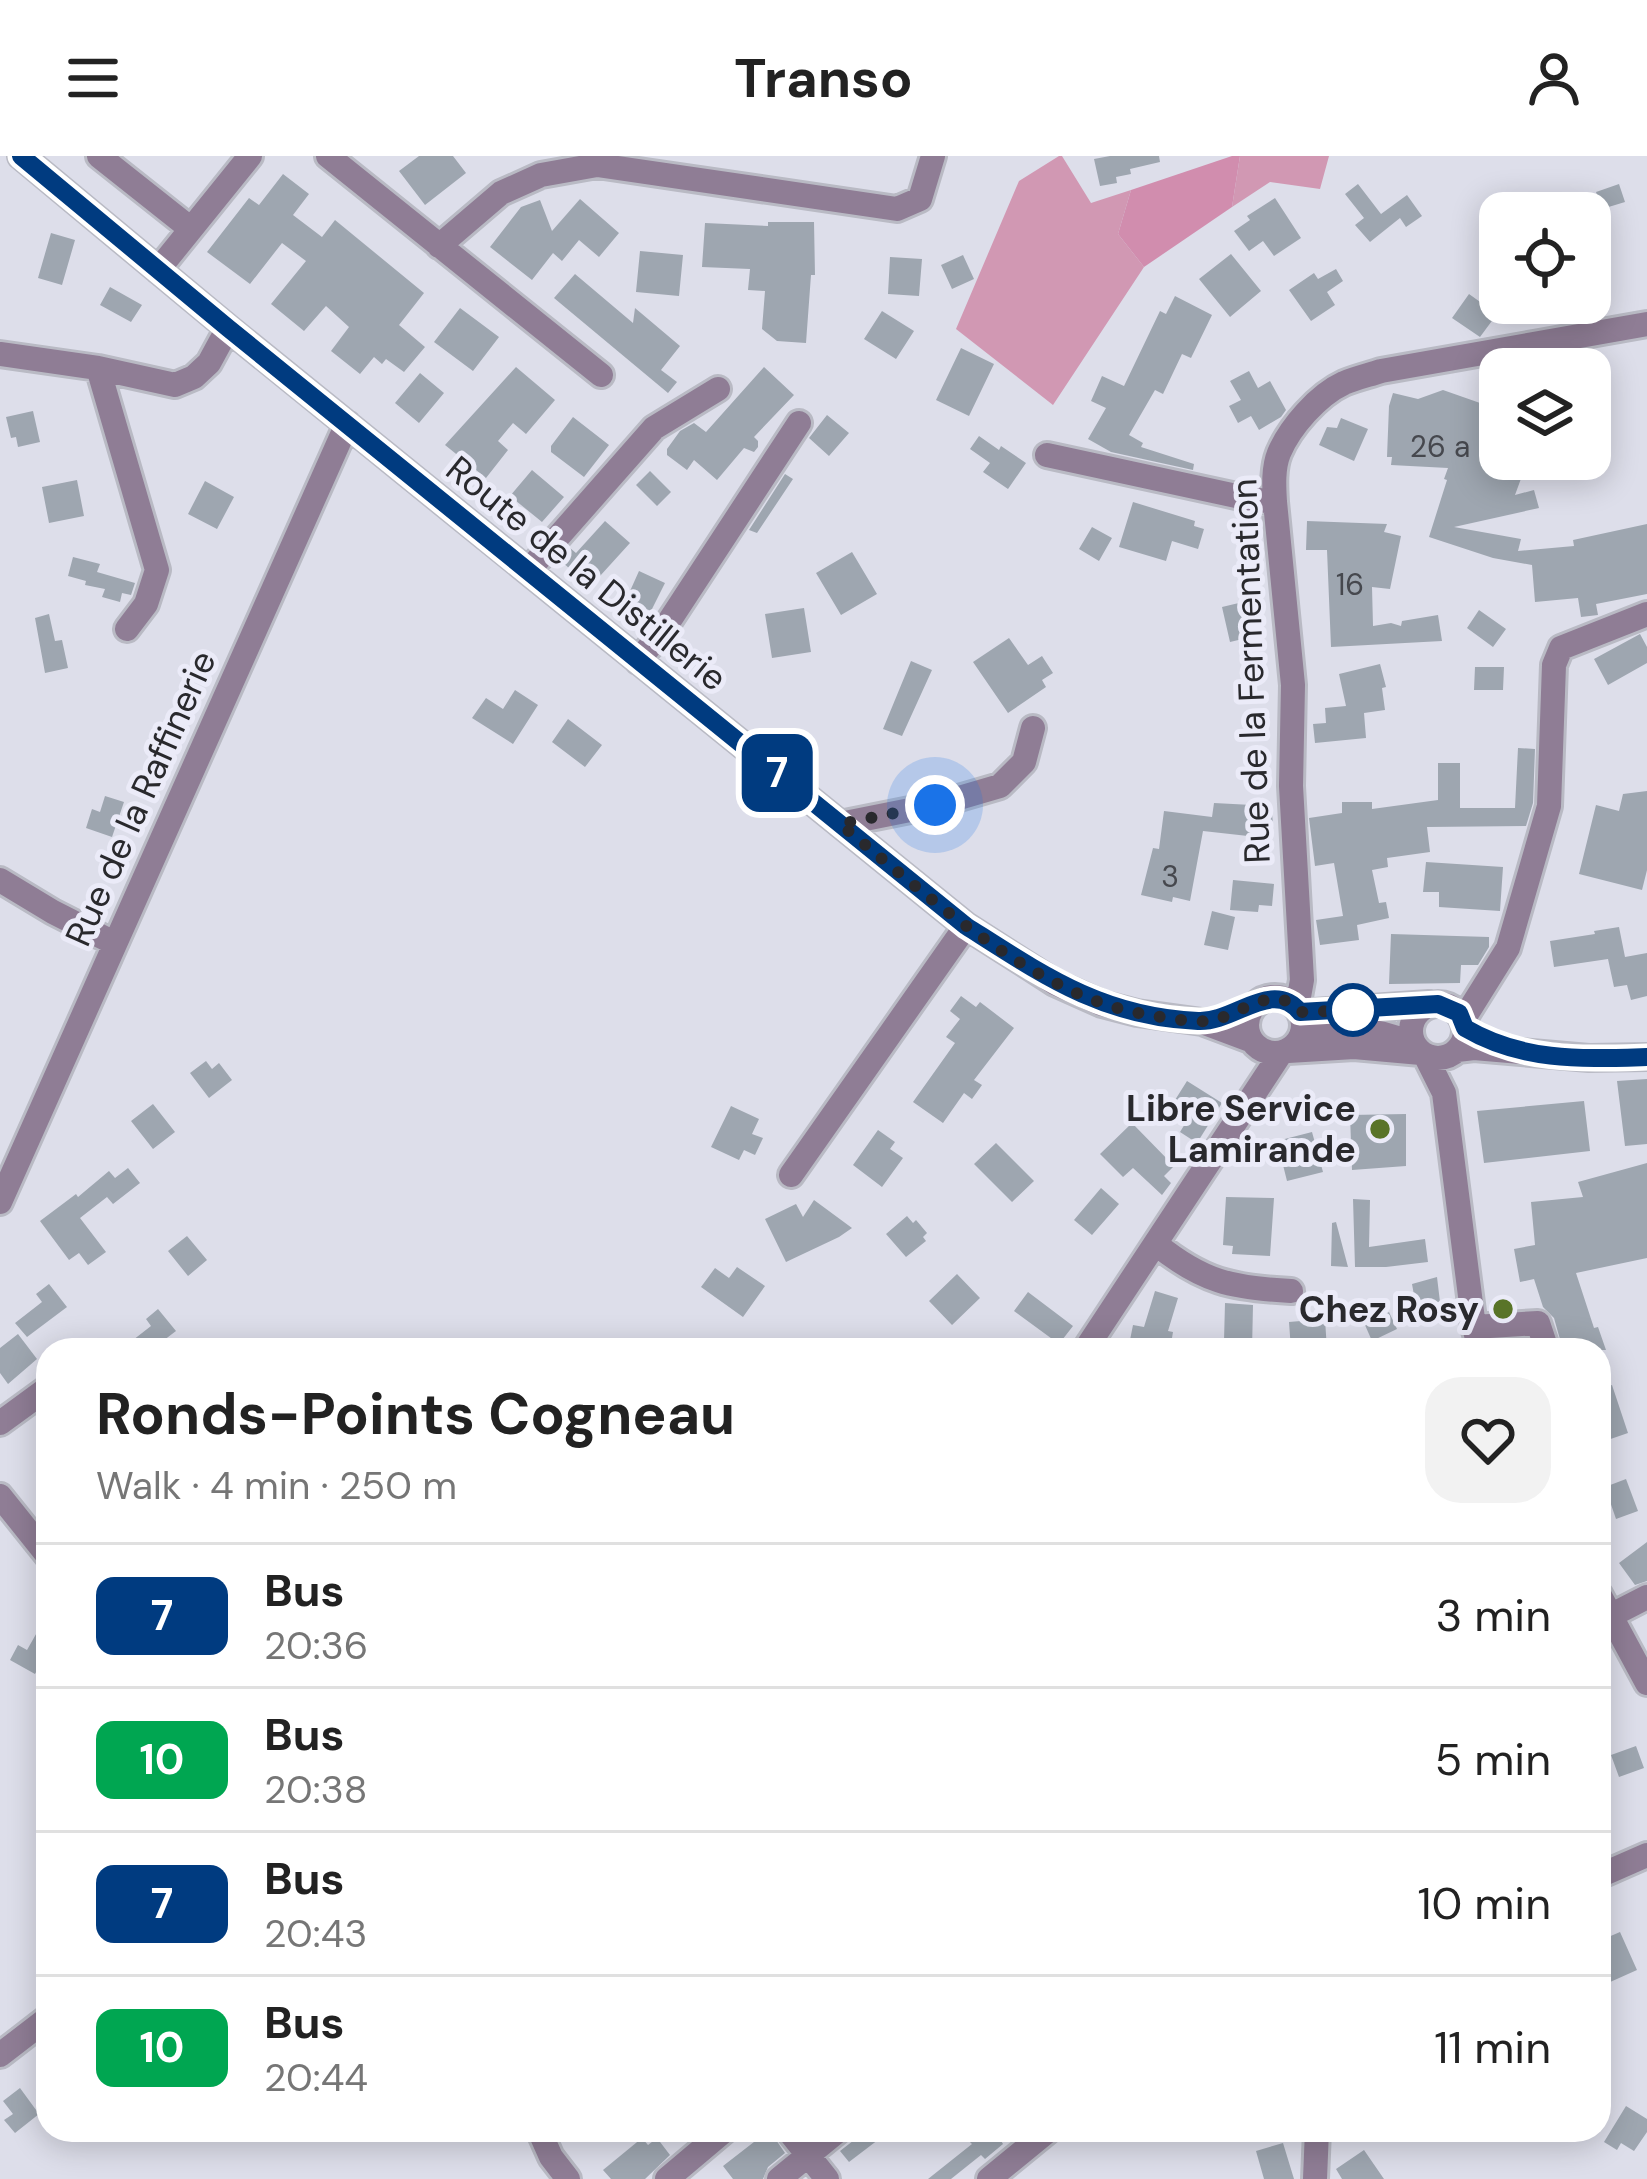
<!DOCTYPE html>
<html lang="en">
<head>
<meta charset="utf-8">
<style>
  :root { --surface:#fff; --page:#f2f2f2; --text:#222; --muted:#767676; --line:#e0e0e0 }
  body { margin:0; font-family:"DM Sans",sans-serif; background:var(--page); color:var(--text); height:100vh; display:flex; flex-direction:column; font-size:45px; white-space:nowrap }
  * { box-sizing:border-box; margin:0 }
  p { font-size:39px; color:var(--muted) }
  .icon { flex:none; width:66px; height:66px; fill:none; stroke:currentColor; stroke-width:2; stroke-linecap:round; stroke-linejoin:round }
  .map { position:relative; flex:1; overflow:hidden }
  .side { position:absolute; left:36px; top:1182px; width:1575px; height:804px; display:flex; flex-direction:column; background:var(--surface); border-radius:36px; box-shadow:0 6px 30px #0003 }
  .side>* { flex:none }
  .badge { padding:0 24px; border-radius:18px; font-size:42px; line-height:78px }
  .tools { position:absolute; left:1479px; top:36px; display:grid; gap:24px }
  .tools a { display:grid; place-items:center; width:132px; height:132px; border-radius:24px; background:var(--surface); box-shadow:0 6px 30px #0003; font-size:60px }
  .you { position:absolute; width:60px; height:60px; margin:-30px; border:9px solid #fff; border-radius:50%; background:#1a73e8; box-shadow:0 0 0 18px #1a73e833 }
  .map>.badge { position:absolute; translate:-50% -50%; box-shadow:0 0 0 6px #fff }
  .round { display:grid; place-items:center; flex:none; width:126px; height:126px; border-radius:36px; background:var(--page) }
  .headline { display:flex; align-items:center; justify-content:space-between; height:204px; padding:0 60px }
  h1 { font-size:57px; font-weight:700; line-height:90px }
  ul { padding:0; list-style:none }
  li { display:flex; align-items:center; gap:36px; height:144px; padding:0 60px; border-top:3px solid var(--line) }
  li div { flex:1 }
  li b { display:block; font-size:45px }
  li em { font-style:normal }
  li .badge { min-width:132px; font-weight:700; text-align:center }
  header { display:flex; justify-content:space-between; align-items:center; height:156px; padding:0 60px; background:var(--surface); font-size:54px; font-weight:700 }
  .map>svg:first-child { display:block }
  .green { fill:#d198b3 }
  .forest { fill:#d18dae }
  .building { fill:#9ea6b0 }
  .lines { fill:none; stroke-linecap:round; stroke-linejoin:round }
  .minor-casing { stroke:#b9bac4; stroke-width:30 }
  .minor { stroke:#8f7d95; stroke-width:24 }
  .line-casing { stroke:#fff; stroke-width:27 }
  .line { stroke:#003b80; stroke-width:18 }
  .walk { stroke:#29292d; stroke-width:12; stroke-dasharray:0 21.6 }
  .stop-dot { fill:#fff; stroke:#003b80; stroke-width:6 }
  .poi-dot { fill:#597428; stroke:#ebebf8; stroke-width:4.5 }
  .labels { text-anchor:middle; stroke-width:10; stroke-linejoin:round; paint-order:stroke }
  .number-label { font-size:30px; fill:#46484e }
  .street-label { font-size:36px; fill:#29292d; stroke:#ebebf8 }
  .poi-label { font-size:36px; font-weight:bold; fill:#29292d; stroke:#ebebf8; text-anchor:end }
</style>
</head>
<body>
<header><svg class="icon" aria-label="menu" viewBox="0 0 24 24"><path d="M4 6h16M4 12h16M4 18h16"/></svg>Transo<svg class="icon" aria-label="person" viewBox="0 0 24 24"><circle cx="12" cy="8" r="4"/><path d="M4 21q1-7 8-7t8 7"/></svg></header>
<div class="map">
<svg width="1647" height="2023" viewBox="0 0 1647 2023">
  <rect width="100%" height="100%" fill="#dddeea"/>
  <path class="green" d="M 1059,0 L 1062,0 L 1091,47 L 1131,34 L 1118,78 L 1144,111 L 1053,249 L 956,173 L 1019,25 Z
    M 1240,0 L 1329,0 L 1320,33 L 1270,26 L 1232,51 Z"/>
  <path class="forest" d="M 1232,0 L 1240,0 L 1232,51 L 1144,111 L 1118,78 L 1131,34 Z"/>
  <path class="building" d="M 419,0 L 453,0 L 466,17 L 425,49 L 399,15 Z
    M 1110,0 L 1159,0 L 1160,6 L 1130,13 L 1131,18 L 1116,21 L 1117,27 L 1100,30 L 1094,3 Z
    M 283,18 L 309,38 L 293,59 L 322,81 L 335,64 L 424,137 L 399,169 L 425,191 L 404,216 L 386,203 L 382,208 L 374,201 L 360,218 L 331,195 L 349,171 L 326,150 L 304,175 L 271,148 L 306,105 L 282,87 L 250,128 L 207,96 L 249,42 L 259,49 Z
    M 1358,28 L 1381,58 L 1407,39 L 1422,60 L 1406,71 L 1400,62 L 1370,86 L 1355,69 L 1364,62 L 1345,38 Z
    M 1619,28 L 1625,46 L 1602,53 L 1596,36 Z
    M 1275,42 L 1301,82 L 1274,100 L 1263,85 L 1249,95 L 1234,75 L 1250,64 L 1247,60 Z
    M 580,43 L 619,77 L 599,101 L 579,84 L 562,105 L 553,97 L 532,124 L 490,91 L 521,51 L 540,44 L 552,75 Z
    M 768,66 L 814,66 L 815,119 L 811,119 L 806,187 L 777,185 L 762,173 L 765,135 L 748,134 L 750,113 L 702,111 L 705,67 L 768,70 Z
    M 51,77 L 75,84 L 62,129 L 38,122 Z
    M 640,95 L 683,99 L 679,140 L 636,136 Z
    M 1231,98 L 1261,135 L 1230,161 L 1199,123 Z
    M 963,99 L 974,123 L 952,133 L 941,109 Z
    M 890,101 L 922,103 L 919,140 L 888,138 Z
    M 1336,113 L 1343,125 L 1327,136 L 1335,149 L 1311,165 L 1289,134 L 1314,117 L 1318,123 Z
    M 575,118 L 633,167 L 635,152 L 680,190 L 661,214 L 677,226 L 668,237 L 554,142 Z
    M 110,131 L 142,149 L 131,166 L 100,149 Z
    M 1469,138 L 1497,158 L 1480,181 L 1452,162 Z
    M 1175,140 L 1212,159 L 1191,202 L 1182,198 L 1163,238 L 1155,234 L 1129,279 L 1143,287 L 1141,291 L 1194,308 L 1193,314 L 1111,296 L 1088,283 L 1106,252 L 1091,245 L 1102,220 L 1124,230 L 1160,155 L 1166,158 Z
    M 460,152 L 499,181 L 473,215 L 434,186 Z
    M 882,155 L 914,175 L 896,203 L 864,183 Z
    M 961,192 L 994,208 L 969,260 L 936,244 Z
    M 516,211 L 555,244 L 526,278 L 513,267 L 498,285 L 508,294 L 486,322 L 445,289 Z
    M 764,211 L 794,239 L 754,281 L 758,285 L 758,291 L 754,296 L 744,292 L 717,324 L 694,304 L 687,314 L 667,299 L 667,293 L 680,275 L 694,267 L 706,276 Z
    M 1249,215 L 1258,232 L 1270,225 L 1286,254 L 1281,261 L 1259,274 L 1251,260 L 1238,267 L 1229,250 L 1241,244 L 1230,225 Z
    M 420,217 L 444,237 L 419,267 L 395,247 Z
    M 1443,234 L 1500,254 L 1500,303 L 1509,303 L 1526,309 L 1515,339 L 1534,334 L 1539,352 L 1454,371 L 1521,383 L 1518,395 L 1574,390 L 1573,384 L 1647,368 L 1647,438 L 1596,448 L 1598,459 L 1581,461 L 1578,442 L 1535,446 L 1532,409 L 1493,402 L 1429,381 L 1447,324 L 1444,323 L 1448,312 L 1391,309 L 1392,301 L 1387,301 L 1389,250 L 1393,237 L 1418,243 Z
    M 33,255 L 40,286 L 18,291 L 16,281 L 11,282 L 6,261 Z
    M 827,259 L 849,277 L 829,300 L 809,282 Z
    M 573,261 L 609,289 L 584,321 L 551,296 L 551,290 Z
    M 1341,262 L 1368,273 L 1354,305 L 1319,289 L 1327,271 L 1337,272 Z
    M 979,280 L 999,294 L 1001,290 L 1026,307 L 1008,333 L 983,316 L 990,307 L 970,293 Z
    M 532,314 L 564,341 L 542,366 L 510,340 Z
    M 650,315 L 671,336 L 657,350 L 636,329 Z
    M 785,318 L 793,323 L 757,377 L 749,374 Z
    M 77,324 L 84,360 L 49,367 L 42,331 Z
    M 205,325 L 234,341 L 217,373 L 188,358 Z
    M 1133,346 L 1195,365 L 1194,370 L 1204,373 L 1198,393 L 1172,385 L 1166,405 L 1119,391 Z
    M 605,365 L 630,387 L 590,431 L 560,404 L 570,392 L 576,397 Z
    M 1307,365 L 1387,368 L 1384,376 L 1401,380 L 1390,433 L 1372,431 L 1373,470 L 1391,467 L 1401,470 L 1402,465 L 1438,459 L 1442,485 L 1331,491 L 1327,394 L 1306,394 Z
    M 1092,371 L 1112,382 L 1099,405 L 1079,393 Z
    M 852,396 L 877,438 L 841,459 L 816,417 Z
    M 73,401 L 100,408 L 97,416 L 135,427 L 131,439 L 122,437 L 120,446 L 102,441 L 105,433 L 85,429 L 86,425 L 68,420 Z
    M 639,415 L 665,427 L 651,455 L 626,444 Z
    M 1243,446 L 1251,481 L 1230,486 L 1222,451 Z
    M 804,452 L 811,496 L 772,502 L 765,458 Z
    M 1479,454 L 1506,473 L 1493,491 L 1467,472 Z
    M 49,458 L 55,485 L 62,484 L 68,512 L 45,517 L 35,462 Z
    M 1640,478 L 1647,491 L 1647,507 L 1608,529 L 1594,503 Z
    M 1009,482 L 1028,509 L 1042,500 L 1053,517 L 1042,524 L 1046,531 L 1008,557 L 973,506 Z
    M 911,505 L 932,514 L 902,580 L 883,573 Z
    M 1380,508 L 1386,531 L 1382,532 L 1385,554 L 1364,557 L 1366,582 L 1315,587 L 1313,568 L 1326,567 L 1325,552 L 1346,550 L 1339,518 Z
    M 1475,511 L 1504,511 L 1503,534 L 1474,534 Z
    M 515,534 L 538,549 L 513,588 L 472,562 L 486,542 L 503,553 Z
    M 568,563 L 602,589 L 585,611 L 552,586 Z
    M 1518,592 L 1535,593 L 1533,647 L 1526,670 L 1427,671 L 1430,696 L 1387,702 L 1388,711 L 1372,714 L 1379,747 L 1386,746 L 1389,762 L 1357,769 L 1359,784 L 1320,789 L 1316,764 L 1343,760 L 1334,707 L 1315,710 L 1309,662 L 1342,657 L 1342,646 L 1372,646 L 1372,653 L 1438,644 L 1438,607 L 1460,607 L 1460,652 L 1515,652 Z
    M 1647,635 L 1647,714 L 1642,734 L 1579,718 L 1596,649 L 1619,655 L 1623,638 Z
    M 105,640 L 124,646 L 112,681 L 86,672 L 92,653 L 100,656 Z
    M 1214,647 L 1271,650 L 1273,667 L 1259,665 L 1257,681 L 1203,675 L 1190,745 L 1173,741 L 1172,746 L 1141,739 L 1153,692 L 1159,693 L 1164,655 L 1212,661 Z
    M 1426,706 L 1503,711 L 1500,755 L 1439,751 L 1439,736 L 1423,736 Z
    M 1233,724 L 1274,728 L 1272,750 L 1259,749 L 1258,756 L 1230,754 Z
    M 1212,755 L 1235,761 L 1228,794 L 1204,789 Z
    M 1619,771 L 1625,801 L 1647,797 L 1647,840 L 1631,844 L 1627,829 L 1614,831 L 1608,803 L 1554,811 L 1550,785 L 1595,778 L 1594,775 Z
    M 1391,778 L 1489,781 L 1489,791 L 1478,809 L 1461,809 L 1460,827 L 1389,828 Z
    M 961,840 L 976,851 L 980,846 L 1014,872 L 974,924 L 982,929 L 972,943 L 964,937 L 943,967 L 913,946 L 955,887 L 946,881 L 960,863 L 950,855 Z
    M 206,905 L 212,913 L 219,907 L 232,924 L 209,942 L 190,917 Z
    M 1647,923 L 1647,988 L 1625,990 L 1617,925 Z
    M 1187,925 L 1222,947 L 1197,987 L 1180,976 L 1188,963 L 1170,952 Z
    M 1584,945 L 1590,995 L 1484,1007 L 1477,955 Z
    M 153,948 L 175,976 L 153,993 L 131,965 Z
    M 731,950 L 759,963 L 752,978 L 763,982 L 755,999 L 744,994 L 739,1004 L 711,991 Z
    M 1406,958 L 1406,1010 L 1352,1014 L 1350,959 Z
    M 1132,967 L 1174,1010 L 1164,1020 L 1171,1027 L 1162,1039 L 1133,1012 L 1123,1021 L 1100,998 Z
    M 878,974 L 895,986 L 890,993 L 903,1002 L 882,1031 L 853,1009 Z
    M 1312,976 L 1323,1016 L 1287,1025 L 1277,985 Z
    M 996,987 L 1034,1025 L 1012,1046 L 974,1008 Z
    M 1647,1007 L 1647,1102 L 1576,1117 L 1594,1172 L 1598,1171 L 1606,1194 L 1563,1194 L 1554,1162 L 1543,1151 L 1534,1123 L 1520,1126 L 1514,1093 L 1535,1089 L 1531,1046 L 1583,1041 L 1578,1026 Z
    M 128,1012 L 140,1027 L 113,1048 L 107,1041 L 80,1062 L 106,1096 L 88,1109 L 79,1097 L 69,1104 L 40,1065 L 76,1038 L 78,1041 L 109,1015 L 115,1022 Z
    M 1101,1032 L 1119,1048 L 1092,1079 L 1074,1064 Z
    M 1226,1041 L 1274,1042 L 1270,1100 L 1232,1098 L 1233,1090 L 1223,1089 Z
    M 1353,1043 L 1370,1044 L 1369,1091 L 1425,1083 L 1428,1106 L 1386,1111 L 1355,1111 Z
    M 814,1044 L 852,1072 L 839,1081 L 786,1106 L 765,1063 L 796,1048 L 803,1061 Z
    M 907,1060 L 913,1067 L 916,1064 L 927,1077 L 923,1081 L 926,1085 L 906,1101 L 886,1078 Z
    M 1336,1066 L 1348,1111 L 1331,1110 L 1332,1067 Z
    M 187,1080 L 207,1104 L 188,1120 L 168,1095 Z
    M 737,1111 L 765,1130 L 743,1161 L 701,1131 L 715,1112 L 729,1122 Z
    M 957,1118 L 980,1142 L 952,1169 L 929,1145 Z
    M 1437,1121 L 1440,1146 L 1416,1150 L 1412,1128 Z
    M 49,1128 L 67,1151 L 27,1181 L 15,1167 L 42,1146 L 36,1138 Z
    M 1155,1135 L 1178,1142 L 1168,1175 L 1173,1176 L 1170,1194 L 1128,1194 L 1133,1169 L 1144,1171 Z
    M 1028,1136 L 1073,1170 L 1059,1188 L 1014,1155 Z
    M 1377,1144 L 1384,1159 L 1389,1156 L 1397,1173 L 1372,1185 L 1358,1153 Z
    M 1225,1147 L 1253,1149 L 1252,1194 L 1228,1194 L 1228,1185 L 1224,1185 Z
    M 158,1153 L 176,1175 L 151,1194 L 141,1194 L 133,1184 L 151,1170 L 146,1163 Z
    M 1325,1163 L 1327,1194 L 1291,1194 L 1289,1166 Z
    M 18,1178 L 37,1203 L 8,1228 L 0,1217 L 0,1192 Z
    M 1612,1229 L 1628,1277 L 1599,1287 L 1599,1233 Z
    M 1626,1323 L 1638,1355 L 1616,1363 L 1605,1331 Z
    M 1647,1386 L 1647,1425 L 1635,1429 L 1619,1407 Z
    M 48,1457 L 48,1494 L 35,1518 L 10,1504 L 18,1489 L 27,1494 Z
    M 1636,1590 L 1644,1612 L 1619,1621 L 1611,1599 Z
    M 1620,1776 L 1637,1814 L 1599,1831 L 1599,1785 Z
    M 20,1932 L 39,1958 L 15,1977 L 4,1964 L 13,1958 L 3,1945 Z
    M 1626,1950 L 1647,1963 L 1647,1976 L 1634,1995 L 1621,1987 L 1617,1994 L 1604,1986 Z
    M 867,1974 L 891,1974 L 849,2006 L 840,1995 Z
    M 983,1974 L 1012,1974 L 1000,1983 L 1003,1988 L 985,2003 L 981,1999 L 951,2023 L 928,2023 L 972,1988 L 969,1985 Z
    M 763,1979 L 768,1986 L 774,1981 L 785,1997 L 768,2011 L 763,2023 L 733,2023 L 723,2010 Z
    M 642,1982 L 648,1989 L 657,1982 L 670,1999 L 645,2023 L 611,2023 L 603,2014 Z
    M 1283,1987 L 1294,2023 L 1264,2023 L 1256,1995 Z
    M 1364,1994 L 1384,2023 L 1342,2023 L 1336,2013 Z"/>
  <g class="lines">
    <g class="minor-casing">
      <path id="minor" d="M 21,0 L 228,172 L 966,770 L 1055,827 L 1102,848 L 1137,857 L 1202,866 L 1250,884
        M 99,0 L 191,73
        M 328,0 L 601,219
        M 439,90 L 501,37 L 541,19 L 597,9 L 897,53 L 920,43 L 933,0
        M 158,114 L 250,0
        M 0,198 L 98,212 L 175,229 L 194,221 L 209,207 L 228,172
        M 98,212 L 157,414 L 146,448 L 127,473
        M 1047,299 L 1250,343 L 1275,346
        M 528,415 L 654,272 L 718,233
        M 638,505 L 664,473 L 799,267
        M 840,668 L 935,649 L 1000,630 L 1024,606 L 1033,572
        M 0,724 L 53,756 L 114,787
        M1247 869a28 28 0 1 1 56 0a28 28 0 1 1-56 0Z
        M1411 875a27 27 0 1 1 54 0a27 27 0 1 1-54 0Z
        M 1297,852 L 1302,824 L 1291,630 L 1293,529 L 1275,346 C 1274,330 1273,312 1279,297 C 1290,271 1318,239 1344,227 C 1356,222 1369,219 1381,215 L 1647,168
        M 1300,857 L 1429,848
        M 1463,864 L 1508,792 L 1549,650 L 1554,509 L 1561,492 L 1647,458
        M 1303,884 C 1337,870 1376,871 1409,887
        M 1457,894 L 1474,892 L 1589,902 L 1647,901
        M 1288,895 L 1354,891 L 1421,897
        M 1425,899 L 1444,937 L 1474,1171 L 1480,1194
        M 791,1019 L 966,770
        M 0,1046 L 347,268
        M 1156,1088 C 1203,1126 1232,1132 1291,1135
        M 1474,1171 L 1538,1167 L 1547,1194
        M 1085,1194 L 1281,897
        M 0,1267 L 48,1232
        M 0,1340 L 48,1400
        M 1599,1438 L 1647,1527
        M 1610,1460 L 1647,1441
        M 1599,1720 L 1647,1699
        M 0,1899 L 48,1862
        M 539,1974 L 551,2001 L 568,2023
        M 788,1974 L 827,2023
        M 667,2023 L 725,1974
        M 779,2023 L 839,1974
        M 989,2023 L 1049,1974
        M 1315,2023 L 1317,1974"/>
    </g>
    <use href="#minor" class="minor"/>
  </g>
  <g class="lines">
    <g class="line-casing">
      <path id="line" d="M 21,0 L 228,172 L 966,770 C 1043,819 1102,861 1198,865 C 1234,867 1272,822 1300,856 L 1438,848 L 1459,857 L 1465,872 C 1523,906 1582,903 1647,901"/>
    </g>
    <use href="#line" class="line"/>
    <path class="walk" d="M 935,649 L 840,668 C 922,735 1037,841 1144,858 C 1164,861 1188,867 1209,865 C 1241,860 1274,824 1300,856 L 1362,854 L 1353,854"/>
  </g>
  <circle class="stop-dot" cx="1353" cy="854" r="24"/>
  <g class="poi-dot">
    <circle cx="1380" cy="973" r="12"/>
    <circle cx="1503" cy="1153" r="12"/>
  </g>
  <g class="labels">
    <g class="number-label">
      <text x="1440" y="301">26 a</text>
      <text x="1350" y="439">16</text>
      <text x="1170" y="731">3</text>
    </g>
    <g class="street-label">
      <text transform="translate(587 417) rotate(39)" y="13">Route de la Distillerie</text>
      <text transform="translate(1250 515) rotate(-92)" y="13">Rue de la Fermentation</text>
      <text transform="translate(140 642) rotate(-66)" y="13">Rue de la Raffinerie</text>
    </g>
    <g class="poi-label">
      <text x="1356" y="965">Libre Service<tspan x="1356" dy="41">Lamirande</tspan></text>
      <text x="1479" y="1166">Chez Rosy</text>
    </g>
  </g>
</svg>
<div class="tools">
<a><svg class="icon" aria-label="locate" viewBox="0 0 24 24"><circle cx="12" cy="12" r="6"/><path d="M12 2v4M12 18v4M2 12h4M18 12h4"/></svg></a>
<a><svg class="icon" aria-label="layers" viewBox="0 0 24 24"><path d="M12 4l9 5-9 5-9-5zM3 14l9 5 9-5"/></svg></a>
</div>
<div class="you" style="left:935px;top:649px"></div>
<b class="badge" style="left:777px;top:617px;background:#003b80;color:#fff">7</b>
<section class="side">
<div class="headline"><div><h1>Ronds-Points Cogneau</h1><p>Walk · 4 min · 250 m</p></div><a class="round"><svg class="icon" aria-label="heart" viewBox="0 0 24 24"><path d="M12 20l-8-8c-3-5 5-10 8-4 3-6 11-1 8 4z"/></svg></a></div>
<ul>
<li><span class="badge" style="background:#003b80;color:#fff">7</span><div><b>Bus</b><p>20:36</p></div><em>3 min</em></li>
<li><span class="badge" style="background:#00a651;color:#fff">10</span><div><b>Bus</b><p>20:38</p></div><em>5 min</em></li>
<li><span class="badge" style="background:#003b80;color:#fff">7</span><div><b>Bus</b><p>20:43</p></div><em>10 min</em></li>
<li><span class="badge" style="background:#00a651;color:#fff">10</span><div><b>Bus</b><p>20:44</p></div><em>11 min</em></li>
</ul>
</section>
</div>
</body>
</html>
